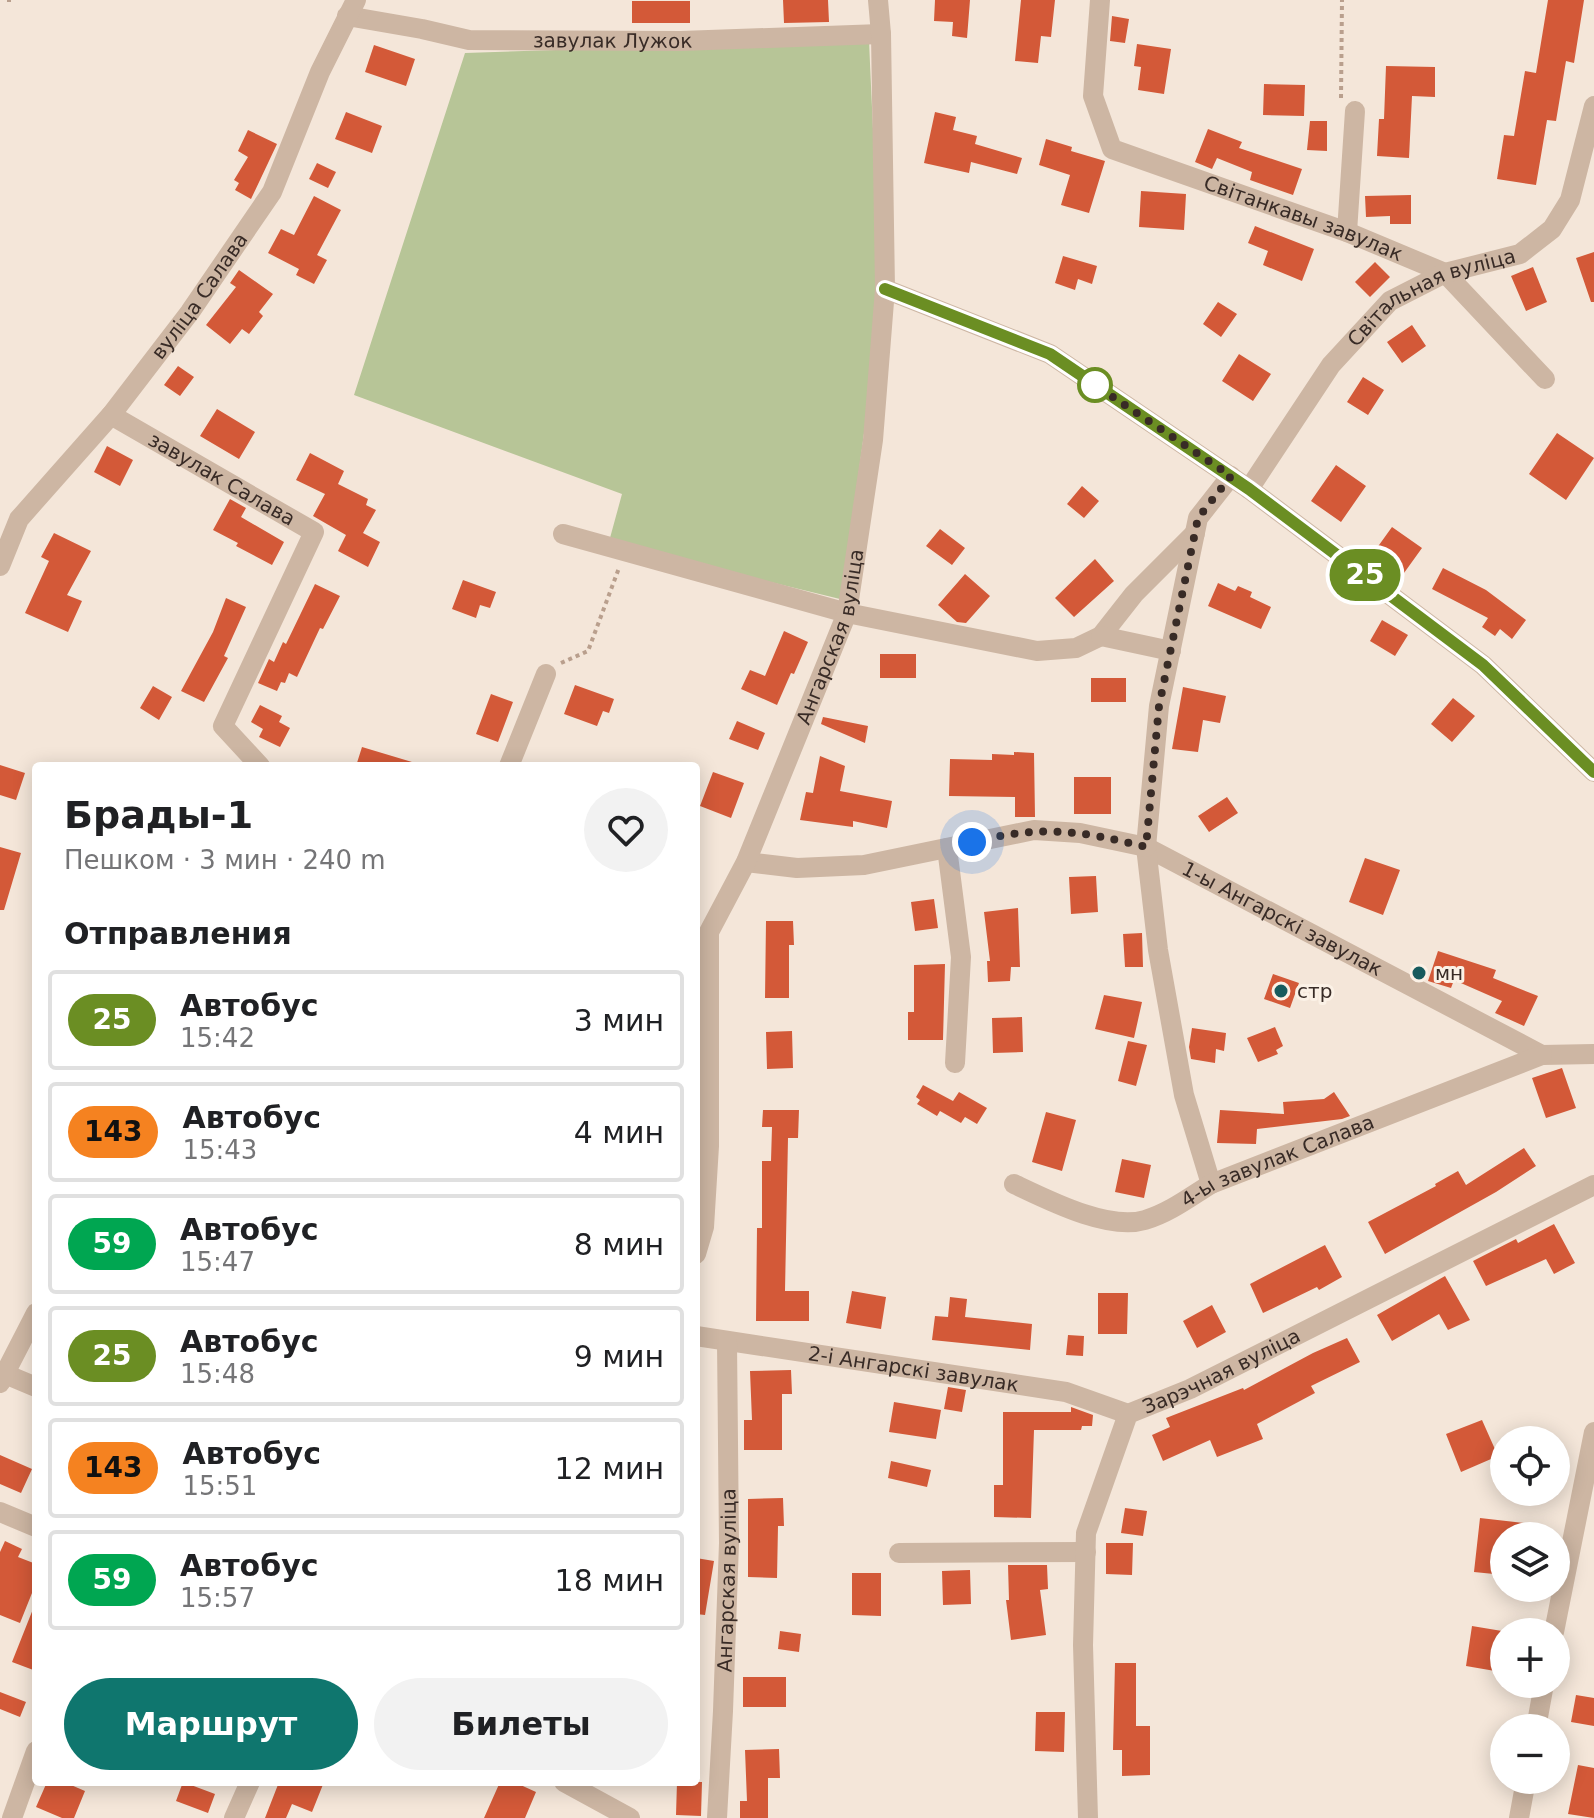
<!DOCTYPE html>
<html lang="ru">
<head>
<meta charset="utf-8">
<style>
  :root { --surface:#fff; --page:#f2f2f2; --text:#202124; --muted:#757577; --line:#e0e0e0; --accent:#0f766e }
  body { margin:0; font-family:"DejaVu Sans",sans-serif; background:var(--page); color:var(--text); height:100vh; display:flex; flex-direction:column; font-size:30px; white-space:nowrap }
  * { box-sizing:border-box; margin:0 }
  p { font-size:26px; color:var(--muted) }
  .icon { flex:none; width:44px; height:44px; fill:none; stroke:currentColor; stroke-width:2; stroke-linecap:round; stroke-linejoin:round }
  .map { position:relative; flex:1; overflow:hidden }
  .panel { position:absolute; left:32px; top:762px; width:668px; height:1024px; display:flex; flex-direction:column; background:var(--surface); border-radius:8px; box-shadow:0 4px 20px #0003 }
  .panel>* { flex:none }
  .badge { padding:0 16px; border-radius:26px; font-size:28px; line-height:52px }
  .fabs { position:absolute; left:1490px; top:1426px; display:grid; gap:16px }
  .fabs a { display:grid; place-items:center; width:80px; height:80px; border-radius:50%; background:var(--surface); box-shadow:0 4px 20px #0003; font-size:40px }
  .you { position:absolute; width:40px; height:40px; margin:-20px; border:6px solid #fff; border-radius:50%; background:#1a73e8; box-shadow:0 0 0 12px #1a73e833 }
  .map>.badge { position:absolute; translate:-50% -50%; box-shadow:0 0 0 4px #fff }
  h2 { padding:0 32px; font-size:30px; line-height:72px }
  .round { display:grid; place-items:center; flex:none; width:84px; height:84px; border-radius:42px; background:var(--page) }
  .head { display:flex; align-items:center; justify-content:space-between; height:136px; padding:0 32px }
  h1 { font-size:38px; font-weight:600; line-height:60px }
  .primary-button { display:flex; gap:16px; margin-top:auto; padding:16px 32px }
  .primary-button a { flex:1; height:92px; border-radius:48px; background:var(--accent); color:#fff; font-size:32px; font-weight:600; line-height:92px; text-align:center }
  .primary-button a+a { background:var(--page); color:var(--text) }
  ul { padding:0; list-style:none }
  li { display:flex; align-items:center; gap:24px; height:100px; margin:0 16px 12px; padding:0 16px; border:4px solid var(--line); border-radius:8px }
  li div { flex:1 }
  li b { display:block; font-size:30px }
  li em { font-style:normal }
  li .badge { min-width:88px; font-weight:700; text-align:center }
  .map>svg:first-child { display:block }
  .green { fill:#b7c597 }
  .building { fill:#d35938 }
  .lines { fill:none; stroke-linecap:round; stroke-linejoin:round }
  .path { stroke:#b99f8d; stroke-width:4; stroke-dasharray:4 4; stroke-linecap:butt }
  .minor { stroke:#cdb6a3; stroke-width:20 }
  .line-casing { stroke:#fff; stroke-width:18 }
  .line { stroke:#6b8e23; stroke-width:12 }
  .walk { stroke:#382b26; stroke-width:8; stroke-dasharray:0 14.4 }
  .stop-dot { fill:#fff; stroke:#6b8e23; stroke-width:4 }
  .poi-dot { fill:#175b5e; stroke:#fbf1e6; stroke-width:3 }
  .labels { text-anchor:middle; stroke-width:6; stroke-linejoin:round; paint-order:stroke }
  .street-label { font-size:20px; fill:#382b26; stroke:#fbf1e6 }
  .poi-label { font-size:20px; fill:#382b26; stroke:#fbf1e6; text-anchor:start }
</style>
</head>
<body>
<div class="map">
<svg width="1594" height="1818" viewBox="0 0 1594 1818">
  <rect width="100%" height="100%" fill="#f4e6d9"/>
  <path class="green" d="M 869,40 C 872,115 877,191 877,266 C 876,377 856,489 840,599 L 725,571 L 610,538 L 622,494 L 354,395 L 465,53 Z"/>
  <path class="building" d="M 783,0 L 828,0 L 829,22 L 784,23 Z
    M 935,0 L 970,0 L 967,38 L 952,36 L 953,22 L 934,21 Z
    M 1021,0 L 1055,0 L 1051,37 L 1041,36 L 1038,63 L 1015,61 Z
    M 1548,0 L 1584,0 L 1574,63 L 1566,61 L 1556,121 L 1547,120 L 1536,185 L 1497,179 L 1504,135 L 1514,136 L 1525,71 L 1536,73 Z
    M 632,1 L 690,1 L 690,23 L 632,23 Z
    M 1112,16 L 1129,19 L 1125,43 L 1110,41 Z
    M 1137,44 L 1171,49 L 1164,94 L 1138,90 L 1141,67 L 1134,66 Z
    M 374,45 L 415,59 L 406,86 L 365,72 Z
    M 1386,66 L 1435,67 L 1435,97 L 1412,96 L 1409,158 L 1377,156 L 1379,119 L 1384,119 Z
    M 1264,84 L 1305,85 L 1304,116 L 1263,115 Z
    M 346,112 L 382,126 L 372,153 L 335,139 Z
    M 935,112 L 956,117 L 953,130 L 977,136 L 975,144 L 1022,158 L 1017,174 L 971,162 L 969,173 L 924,163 Z
    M 1310,121 L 1327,121 L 1327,151 L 1307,150 Z
    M 1208,129 L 1242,142 L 1239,148 L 1302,169 L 1293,195 L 1250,180 L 1252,172 L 1217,158 L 1212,169 L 1195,162 Z
    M 248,130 L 277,144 L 251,199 L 235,190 L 239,183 L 234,180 L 248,157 L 238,151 Z
    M 1046,139 L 1072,147 L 1071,151 L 1105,161 L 1089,213 L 1061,205 L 1070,175 L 1039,165 Z
    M 317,163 L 336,172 L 328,188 L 309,179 Z
    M 1141,191 L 1186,194 L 1184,230 L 1139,227 Z
    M 1411,195 L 1411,224 L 1390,224 L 1390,216 L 1366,217 L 1365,196 Z
    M 314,196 L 341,210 L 317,255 L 327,260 L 314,284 L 296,275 L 299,269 L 268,253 L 281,229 L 294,235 Z
    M 1255,226 L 1314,249 L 1302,281 L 1263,265 L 1268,251 L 1248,243 Z
    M 1594,252 L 1594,302 L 1591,302 L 1576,258 Z
    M 1063,256 L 1097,266 L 1092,284 L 1078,279 L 1075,290 L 1055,283 Z
    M 1375,262 L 1390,277 L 1370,297 L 1355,282 Z
    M 1533,267 L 1547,302 L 1526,311 L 1511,276 Z
    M 239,270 L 273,294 L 259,312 L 263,316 L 249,334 L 242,329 L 230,344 L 206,325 L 236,287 L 230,283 Z
    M 1218,302 L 1237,314 L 1221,337 L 1203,324 Z
    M 1412,325 L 1426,346 L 1402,363 L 1387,342 Z
    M 1239,354 L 1271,374 L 1253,401 L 1222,381 Z
    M 178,366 L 194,377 L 180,396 L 164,385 Z
    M 1363,377 L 1384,390 L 1368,415 L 1347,402 Z
    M 217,409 L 255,432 L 239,459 L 200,436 Z
    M 1557,433 L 1594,458 L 1566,500 L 1529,474 Z
    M 107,446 L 133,460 L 120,486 L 94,472 Z
    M 310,453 L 344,471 L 338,484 L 368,499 L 366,505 L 376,510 L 363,533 L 380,542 L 368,567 L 338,551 L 346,535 L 313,516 L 325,494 L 296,480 Z
    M 1336,465 L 1366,486 L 1341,522 L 1311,501 Z
    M 1082,486 L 1099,501 L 1084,518 L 1067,504 Z
    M 230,499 L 246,508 L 241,517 L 284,542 L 272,565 L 236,546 L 238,543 L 213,530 Z
    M 1392,527 L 1422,548 L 1404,573 L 1374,552 Z
    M 940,529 L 965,548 L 952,565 L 926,546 Z
    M 54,533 L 91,551 L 67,595 L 82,601 L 68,632 L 25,613 L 49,561 L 41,557 Z
    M 1095,559 L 1114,581 L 1074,617 L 1055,598 Z
    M 1443,568 L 1486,590 L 1526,620 L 1512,639 L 1500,629 L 1495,636 L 1482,627 L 1488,618 L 1432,589 Z
    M 965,574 L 990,596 L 966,623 L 957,622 L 938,605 Z
    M 463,580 L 496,592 L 490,608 L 480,605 L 476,618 L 452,609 Z
    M 1218,583 L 1235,591 L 1238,586 L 1252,592 L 1250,597 L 1271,607 L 1261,629 L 1208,606 Z
    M 315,584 L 340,596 L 323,629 L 320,628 L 297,677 L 289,673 L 285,683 L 281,682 L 277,691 L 258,683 L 269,659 L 274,662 L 283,642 L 286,644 Z
    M 226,598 L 246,607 L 224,656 L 228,658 L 204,702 L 181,691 L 213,632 Z
    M 1382,620 L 1408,635 L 1395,656 L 1370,641 Z
    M 784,631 L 808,642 L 794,674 L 791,673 L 777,705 L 741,689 L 750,670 L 765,676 Z
    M 880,654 L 916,654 L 916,678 L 880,678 Z
    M 1091,678 L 1126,678 L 1126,702 L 1091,702 Z
    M 575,685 L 614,699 L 609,713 L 603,711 L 597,726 L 564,714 Z
    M 153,686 L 172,697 L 159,720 L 140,708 Z
    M 1183,687 L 1226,696 L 1220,723 L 1203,720 L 1198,752 L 1172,749 Z
    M 491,694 L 513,702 L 498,742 L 476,734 Z
    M 1453,698 L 1475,716 L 1452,742 L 1431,724 Z
    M 260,705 L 282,716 L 279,722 L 290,728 L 280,747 L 259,737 L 263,729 L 251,722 Z
    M 823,717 L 868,726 L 865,743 L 821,724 Z
    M 737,721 L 765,733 L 758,750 L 729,739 Z
    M 362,747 L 412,762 L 411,766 L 356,766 Z
    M 1014,752 L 1034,753 L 1035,817 L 1015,817 L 1015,797 L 949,796 L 950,759 L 992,760 L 992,754 L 1014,755 Z
    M 820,756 L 845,766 L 840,791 L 892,801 L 887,828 L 853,821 L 853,827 L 800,820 L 806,792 L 813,793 Z
    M 0,765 L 25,773 L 16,800 L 0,795 Z
    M 713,772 L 744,783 L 731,818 L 700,806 Z
    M 1074,777 L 1111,777 L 1111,814 L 1074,814 Z
    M 1227,797 L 1238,813 L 1209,832 L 1198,816 Z
    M 0,847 L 21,853 L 4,910 L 0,910 Z
    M 1365,858 L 1400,870 L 1383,915 L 1349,902 Z
    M 1096,876 L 1098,912 L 1071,914 L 1069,877 Z
    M 934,899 L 938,928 L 915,931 L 911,902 Z
    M 1018,908 L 1020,967 L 1011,967 L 1010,981 L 988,982 L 987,961 L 990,961 L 984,912 Z
    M 766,921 L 793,921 L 794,945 L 789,945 L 789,998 L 765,998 Z
    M 1142,933 L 1143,967 L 1125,967 L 1123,934 Z
    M 1438,951 L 1496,970 L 1493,978 L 1538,996 L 1524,1026 L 1495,1013 L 1502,1001 L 1454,980 L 1451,988 L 1428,981 Z
    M 945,964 L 943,1040 L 908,1040 L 908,1012 L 914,1012 L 914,965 Z
    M 1273,974 L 1299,983 L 1290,1008 L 1264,999 Z
    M 1104,995 L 1142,1002 L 1134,1038 L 1095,1029 Z
    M 1022,1017 L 1023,1052 L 993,1053 L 992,1018 Z
    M 1275,1027 L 1283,1046 L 1276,1050 L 1278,1054 L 1258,1062 L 1247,1038 Z
    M 1192,1028 L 1226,1033 L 1224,1051 L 1216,1049 L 1215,1063 L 1191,1059 L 1189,1047 Z
    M 792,1031 L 793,1068 L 767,1069 L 766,1032 Z
    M 1128,1041 L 1147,1045 L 1136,1086 L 1118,1081 Z
    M 1562,1068 L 1576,1108 L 1546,1118 L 1532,1078 Z
    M 923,1085 L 953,1101 L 959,1092 L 987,1108 L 977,1124 L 965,1117 L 961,1123 L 940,1111 L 937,1116 L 917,1104 L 920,1100 L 916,1097 Z
    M 1334,1092 L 1350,1116 L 1342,1119 L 1257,1129 L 1256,1144 L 1217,1143 L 1220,1110 L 1284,1114 L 1283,1102 L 1324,1099 Z
    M 763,1110 L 799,1110 L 798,1138 L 788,1138 L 785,1291 L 809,1291 L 809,1321 L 756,1321 L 757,1228 L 762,1228 L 762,1161 L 771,1161 L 772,1127 L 762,1127 Z
    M 1046,1112 L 1076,1120 L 1062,1171 L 1032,1162 Z
    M 1524,1148 L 1536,1166 L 1496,1192 L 1385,1254 L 1368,1222 L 1436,1186 L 1435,1184 L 1458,1171 L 1466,1185 Z
    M 1122,1159 L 1151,1165 L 1144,1198 L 1115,1192 Z
    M 1554,1224 L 1575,1263 L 1554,1274 L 1546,1259 L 1486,1286 L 1473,1261 L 1516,1239 L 1518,1243 Z
    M 1325,1245 L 1342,1277 L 1319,1290 L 1317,1287 L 1263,1313 L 1250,1284 Z
    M 1445,1276 L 1470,1320 L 1448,1330 L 1439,1314 L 1392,1341 L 1377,1315 Z
    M 852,1291 L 886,1297 L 881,1329 L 846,1323 Z
    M 1098,1293 L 1128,1293 L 1127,1334 L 1098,1334 Z
    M 950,1297 L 967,1299 L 965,1317 L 1032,1324 L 1030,1350 L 932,1340 L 935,1316 L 948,1317 Z
    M 1212,1305 L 1226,1332 L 1197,1348 L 1183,1321 Z
    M 1068,1335 L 1084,1336 L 1083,1356 L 1066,1355 Z
    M 1347,1338 L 1360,1362 L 1311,1386 L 1315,1393 L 1257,1424 L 1263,1439 L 1217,1457 L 1210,1440 L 1163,1461 L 1152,1435 L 1170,1427 L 1166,1418 L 1243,1388 L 1244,1390 L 1313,1353 Z
    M 791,1370 L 792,1394 L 782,1394 L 782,1450 L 744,1450 L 744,1420 L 752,1420 L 750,1371 Z
    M 948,1387 L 966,1390 L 962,1412 L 944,1409 Z
    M 894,1402 L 941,1410 L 936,1439 L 889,1432 Z
    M 1071,1407 L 1093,1415 L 1092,1426 L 1082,1426 L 1081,1430 L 1034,1430 L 1031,1518 L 994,1517 L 994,1485 L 1003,1485 L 1003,1412 L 1071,1412 Z
    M 1482,1420 L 1498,1456 L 1461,1472 L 1446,1434 Z
    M 0,1455 L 32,1469 L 21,1493 L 0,1484 Z
    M 891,1461 L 931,1470 L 927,1487 L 888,1478 Z
    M 783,1498 L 784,1526 L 778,1526 L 777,1578 L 748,1577 L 748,1499 Z
    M 1125,1508 L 1147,1511 L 1143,1536 L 1121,1533 Z
    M 1480,1518 L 1540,1525 L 1540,1536 L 1504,1536 L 1504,1575 L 1474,1572 Z
    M 5,1541 L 22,1549 L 18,1557 L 36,1564 L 36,1583 L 20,1623 L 0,1615 L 0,1552 Z
    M 1106,1543 L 1133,1543 L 1132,1575 L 1106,1574 Z
    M 696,1558 L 714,1561 L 705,1615 L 696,1614 Z
    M 1008,1565 L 1047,1565 L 1048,1589 L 1040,1590 L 1046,1635 L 1011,1640 L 1006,1600 L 1009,1600 Z
    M 970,1570 L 971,1604 L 943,1605 L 942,1571 Z
    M 852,1573 L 881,1573 L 881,1616 L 852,1615 Z
    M 35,1604 L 36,1605 L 36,1671 L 12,1662 Z
    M 1472,1626 L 1502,1631 L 1495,1671 L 1466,1666 Z
    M 780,1631 L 801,1634 L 799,1652 L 778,1649 Z
    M 1115,1663 L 1136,1663 L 1136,1726 L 1150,1726 L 1150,1775 L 1122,1776 L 1122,1750 L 1113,1750 Z
    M 743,1677 L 786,1677 L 786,1707 L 743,1707 Z
    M 0,1692 L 26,1702 L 20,1717 L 0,1709 Z
    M 1576,1695 L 1594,1698 L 1594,1726 L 1571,1722 Z
    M 1036,1712 L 1065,1712 L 1064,1752 L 1035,1751 Z
    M 779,1749 L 780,1778 L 768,1778 L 768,1818 L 740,1818 L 740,1801 L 747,1801 L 745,1750 Z
    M 1578,1765 L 1594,1768 L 1594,1818 L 1568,1814 Z
    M 47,1782 L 64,1782 L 85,1791 L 74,1818 L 62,1818 L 36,1807 Z
    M 183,1782 L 215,1794 L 208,1813 L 176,1801 Z
    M 279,1782 L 324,1782 L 312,1812 L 292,1804 L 286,1818 L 265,1818 Z
    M 500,1782 L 514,1782 L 536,1792 L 525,1818 L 484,1818 Z
    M 677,1782 L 702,1782 L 701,1816 L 676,1815 Z"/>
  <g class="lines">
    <path class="path" d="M 7,0 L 13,0
      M 1341,98 L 1342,0
      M 561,663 L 588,651 L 619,568"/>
    <g class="minor">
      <path id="s1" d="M 1100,0 L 1093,96 L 1112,149 L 1347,232 L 1445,273 L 1545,379"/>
      <path id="s2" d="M 347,16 L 422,29 L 469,40 L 681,41 L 881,34"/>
      <path d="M 1347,232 L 1355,111"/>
      <path d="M 885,289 L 1050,354 L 1249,489 L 1483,665 L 1594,772"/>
      <path id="s3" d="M 111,415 L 314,532 L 223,726 L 260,766"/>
      <path id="s4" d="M 1249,489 L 1331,365 L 1390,301 L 1445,273 L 1520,254 L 1552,229 L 1570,200 L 1594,106"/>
      <path d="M 563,534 L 847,613 L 1037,651 L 1076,648 L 1101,636 L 1134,594 L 1195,533"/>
      <path id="s5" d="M 0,566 L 19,519 L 111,415 L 190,312 L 272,192 L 320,72 L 356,0"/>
      <path d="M 1101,636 L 1171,651"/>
      <path d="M 509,766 L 546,674"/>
      <path id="s6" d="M 1146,847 L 1542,1055 L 1594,1054"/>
      <path d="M 1146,847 L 1158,950 L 1184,1095 L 1211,1184"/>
      <path d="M 947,848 L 961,957 L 955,1063"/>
      <path d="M 746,862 L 797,868 L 864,865 L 1034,830 L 1080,833 L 1146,847 L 1159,706 L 1198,518 L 1231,476"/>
      <path id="s7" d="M 1014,1184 C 1048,1200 1108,1231 1145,1220 C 1169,1213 1190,1197 1211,1184 L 1542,1055"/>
      <path id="s8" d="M 696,1254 L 704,1227 L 709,1146 L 709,932 L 746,862 L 847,613 L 873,440 L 885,289 L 881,34 L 878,0"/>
      <path id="s9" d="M 696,1336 L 1066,1392 L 1128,1414"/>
      <path d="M 5,1374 L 36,1387"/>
      <path d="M 0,1383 L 36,1313"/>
      <path d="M 0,1512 L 36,1527"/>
      <path d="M 899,1553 L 1086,1552"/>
      <path d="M 1554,1632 L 1594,1432"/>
      <path d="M 1536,1728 L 1544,1684"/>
      <path d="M 564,1782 L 630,1818"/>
      <path d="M 12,1818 L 36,1751"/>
      <path d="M 234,1818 L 250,1782"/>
      <path id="s10" d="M 717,1818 L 723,1711 L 729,1543 L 727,1342"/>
      <path id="s11" d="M 1088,1818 L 1083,1645 L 1086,1533 L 1128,1414 L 1190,1389 L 1594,1185"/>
      <path d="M 1519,1818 L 1526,1780"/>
    </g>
  </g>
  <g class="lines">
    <g class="line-casing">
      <path id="line" d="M 885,289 L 1050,354 L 1249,489 L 1483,665 L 1594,772"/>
    </g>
    <use href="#line" class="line"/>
    <path class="walk" d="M 972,842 C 1040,825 1079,830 1146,847 L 1159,706 L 1198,518 L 1231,476 L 1095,385"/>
  </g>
  <circle class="stop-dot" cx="1095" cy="385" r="16"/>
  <g class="poi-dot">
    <circle cx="1419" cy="973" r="8"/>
    <circle cx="1281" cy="991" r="8"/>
  </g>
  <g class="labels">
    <g class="street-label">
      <text dy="7" stroke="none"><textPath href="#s2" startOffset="268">завулак Лужок</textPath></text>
      <text dy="7" stroke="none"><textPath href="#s1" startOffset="356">Світанкавы завулак</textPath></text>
      <text dy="7" stroke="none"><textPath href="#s5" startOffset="338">вуліца Салава</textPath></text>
      <text dy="7" stroke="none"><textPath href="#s4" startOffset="274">Світальная вуліца</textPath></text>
      <text dy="7" stroke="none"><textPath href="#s3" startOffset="128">завулак Салава</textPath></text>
      <text dy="7" stroke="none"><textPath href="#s8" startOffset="644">Ангарская вуліца</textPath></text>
      <text dy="7" stroke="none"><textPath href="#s6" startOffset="154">1-ы Ангарскі завулак</textPath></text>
      <text dy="7" stroke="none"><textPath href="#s7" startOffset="284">4-ы завулак Салава</textPath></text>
      <text dy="7" stroke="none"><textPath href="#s9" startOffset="220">2-і Ангарскі завулак</textPath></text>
      <text dy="7" stroke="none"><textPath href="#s11" startOffset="514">Зарэчная вуліца</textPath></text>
      <text dy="7" stroke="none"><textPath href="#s10" startOffset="238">Ангарская вуліца</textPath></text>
    </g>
    <g class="poi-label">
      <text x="1435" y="980">мн</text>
      <text x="1297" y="998">стр</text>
    </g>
  </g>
</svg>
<div class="fabs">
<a><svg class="icon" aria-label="locate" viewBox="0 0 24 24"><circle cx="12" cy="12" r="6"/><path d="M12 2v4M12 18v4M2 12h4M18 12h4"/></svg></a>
<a><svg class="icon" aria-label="layers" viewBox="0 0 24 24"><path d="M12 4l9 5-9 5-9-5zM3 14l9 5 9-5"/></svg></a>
<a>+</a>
<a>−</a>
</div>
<div class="you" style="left:972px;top:842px"></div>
<b class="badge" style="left:1365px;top:575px;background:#6b8e23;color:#fff">25</b>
<section class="panel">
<div class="head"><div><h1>Брады-1</h1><p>Пешком · 3 мин · 240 m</p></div><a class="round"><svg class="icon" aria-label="heart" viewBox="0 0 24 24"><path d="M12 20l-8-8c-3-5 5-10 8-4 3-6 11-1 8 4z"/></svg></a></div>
<h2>Отправления</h2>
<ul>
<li><span class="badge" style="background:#6b8e23;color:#fff">25</span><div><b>Автобус</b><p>15:42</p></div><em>3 мин</em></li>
<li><span class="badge" style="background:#f58220;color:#111">143</span><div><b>Автобус</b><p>15:43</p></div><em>4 мин</em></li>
<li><span class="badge" style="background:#00a651;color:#fff">59</span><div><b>Автобус</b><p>15:47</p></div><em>8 мин</em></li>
<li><span class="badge" style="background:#6b8e23;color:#fff">25</span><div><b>Автобус</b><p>15:48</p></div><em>9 мин</em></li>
<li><span class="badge" style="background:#f58220;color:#111">143</span><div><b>Автобус</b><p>15:51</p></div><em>12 мин</em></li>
<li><span class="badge" style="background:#00a651;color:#fff">59</span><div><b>Автобус</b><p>15:57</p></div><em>18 мин</em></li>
</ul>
<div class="primary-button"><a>Маршрут</a><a>Билеты</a></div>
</section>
</div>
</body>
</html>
